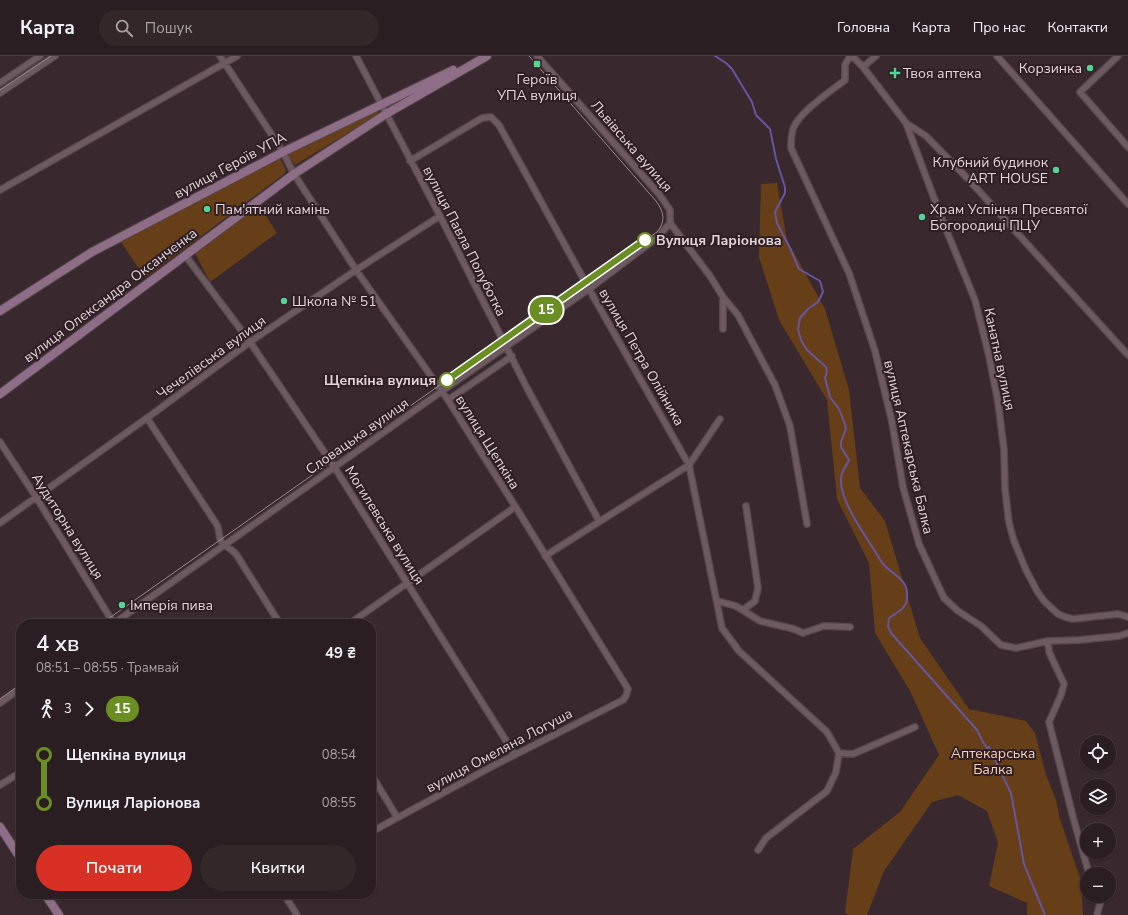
<!DOCTYPE html>
<html lang="uk">
<head>
<meta charset="utf-8">
<style>
  :root { --surface:#2b1e22; --page:#33272a; --text:#f1f3f6; --muted:#a6a2a5; --line:#473c40; --accent:#d93025 }
  body { margin:0; font-family:"Nunito Sans",sans-serif; background:var(--page); color:var(--text); height:100vh; display:flex; flex-direction:column; font-size:15px; white-space:nowrap }
  * { box-sizing:border-box; margin:0 }
  p { font-size:13px; color:var(--muted) }
  .icon { flex:none; width:22px; height:22px; fill:none; stroke:currentColor; stroke-width:2; stroke-linecap:round; stroke-linejoin:round }
  .map { position:relative; flex:1; overflow:hidden }
  .sheet { position:absolute; left:16px; top:563px; width:360px; height:280px; display:flex; flex-direction:column; background:var(--surface); border-radius:16px; box-shadow:0 1px 3px #0004,0 0 0 1px var(--line) }
  .sheet>* { flex:none }
  .badge { padding:0 8px; border-radius:13px; font-size:14px; line-height:26px }
  .controls { position:absolute; left:1080px; top:679px; display:grid; gap:8px }
  .controls a { display:grid; place-items:center; width:36px; height:36px; border-radius:50%; background:var(--surface); box-shadow:0 1px 3px #0004,0 0 0 1px var(--line); font-size:20px }
  .map>.badge { position:absolute; translate:-50% -50%; box-shadow:0 0 0 2px #fff }
  .legs { display:flex; align-items:center; gap:6px; height:44px; padding:0 20px; font-size:13px }
  .legs p { margin-inline-start:auto }
  .summary { display:flex; align-items:center; justify-content:space-between; height:68px; padding:0 20px }
  h1 { font-size:22px; font-weight:600; line-height:30px }
  .primary-button { display:flex; gap:8px; margin-top:auto; padding:8px 20px }
  .primary-button a { flex:1; height:46px; border-radius:24px; background:var(--accent); color:#fff; font-size:16px; font-weight:600; line-height:46px; text-align:center }
  .primary-button a+a { background:var(--page); color:var(--text) }
  ul { padding:0 20px; list-style:none }
  li { display:flex; align-items:center; gap:14px; height:48px; font-size:15px }
  li i { display:grid; place-items:center; width:6px; height:100%; margin:0 5px; background:currentColor }
  li i::after { content:''; width:10px; height:10px; margin:-5px; border:3px solid; border-radius:50%; background:var(--surface) }
  li p { margin-inline-start:auto }
  li:first-child i { background:linear-gradient(#0000 50%,currentColor 0) }
  li:last-child i { background:linear-gradient(currentColor 50%,#0000 0) }
  header { display:flex; align-items:center; gap:24px; box-sizing:border-box; height:56px; padding:0 20px; background:var(--surface); border-bottom:1px solid var(--line) }
  header strong { font-size:19px }
  nav { display:flex; gap:22px; margin-inline-start:auto; font-size:14px }
  .search { width:280px; height:36px; background:var(--page); display:flex; align-items:center; gap:10px; box-sizing:border-box; padding:0 14px; border-radius:22px; color:var(--muted); font-size:15px }
  .map>svg:first-child { display:block }
  .green { fill:#663e17 }
  .lines { fill:none; stroke-linecap:round; stroke-linejoin:round }
  .stream { stroke:#6755a1; stroke-width:2 }
  .street-casing { stroke:#56474d; stroke-width:8 }
  .secondary-casing { stroke:#56474d; stroke-width:10 }
  .street { stroke:#6d5a60; stroke-width:5.5 }
  .secondary { stroke:#8e6e86; stroke-width:8 }
  .tram { stroke:#96888c; stroke-width:1 }
  .line-1-casing { stroke:#fff; stroke-width:9 }
  .line-1 { stroke:#6b8e23; stroke-width:6 }
  .poi-dot { fill:#54d395; stroke:#2f1e24; stroke-width:1.5 }
  .stop-1-dot { fill:#fff; stroke:#6b8e23; stroke-width:2 }
  .labels { text-anchor:middle; stroke-width:4; stroke-linejoin:round; paint-order:stroke }
  .poi-label { font-size:14px; fill:#e1d5d9; stroke:#2f1e24; text-anchor:start }
  .street-label { font-size:14px; fill:#e1d5d9; stroke:#2f1e24 }
  .stop-label { font-size:14px; font-weight:bold; fill:#e1d5d9; stroke:#2f1e24; text-anchor:start }
  .park-label { font-size:14px; fill:#f7d2b2; stroke:#2f1e24 }
</style>
</head>
<body>
<header>
<strong>Карта</strong>
<div class="search"><svg class="icon" aria-label="search" viewBox="0 0 24 24"><circle cx="10" cy="10" r="6"/><path d="M15 15l6 6"/></svg>Пошук</div>
<nav><a>Головна</a><a>Карта</a><a>Про нас</a><a>Контакти</a></nav>
</header>
<div class="map">
<svg width="1128" height="859" viewBox="0 0 1128 859">
  <rect width="100%" height="100%" fill="#39282d"/>
  <path class="green" d="M 377,54 L 379,58 L 295,109 L 288,98 Z
    M 280,102 L 286,114 L 284,118 L 145,222 L 117,180 Z
    M 777,127 L 787,184 L 825,253 L 849,334 L 860,432 L 885,465 L 920,582 L 969,653 L 1026,665 L 1035,677 L 1046,719 L 1056,744 L 1060,763 L 1081,825 L 1083,859 L 1027,859 L 1027,847 L 989,830 L 998,787 L 987,755 L 958,739 L 932,746 L 884,815 L 867,859 L 848,859 L 845,857 L 853,793 L 900,756 L 939,699 L 910,635 L 875,577 L 869,507 L 837,443 L 827,344 L 779,264 L 759,201 L 761,128 Z
    M 259,149 L 277,177 L 210,226 L 195,197 Z"/>
  <g class="lines">
    <path class="stream" d="M 715,0 L 726,7 L 732,13 L 752,46 L 756,59 L 770,73 L 776,103 L 785,131 L 785,137 L 775,156 L 777,167 L 790,192 L 799,213 L 820,225 L 823,236 L 818,246 L 808,253 L 800,262 L 798,273 L 801,284 L 807,294 L 826,311 L 827,315 L 825,322 L 830,341 L 839,353 L 845,368 L 846,373 L 841,386 L 841,391 L 849,404 C 846,411 841,415 841,423 C 840,444 862,475 873,492 C 877,498 880,505 885,510 C 896,521 909,524 907,543 C 906,553 896,557 889,562 L 888,570 L 891,577 L 977,674 L 983,686 L 987,692 L 989,691 L 1011,737 L 1024,808 L 1045,859"/>
    <g class="street-casing">
      <path id="street" d="M 220,0 L 283,96 L 294,118 L 356,214 L 448,344 L 520,458 L 628,633 L 626,640 L 623,644 L 493,710 L 371,776
        M 356,0 L 440,160 L 527,332 L 599,465
        M 537,0 L 659,138 L 670,154 L 670,167 L 710,220 L 723,241 L 738,259 L 775,329 L 790,370 L 807,468
        M 850,0 L 845,9 L 845,24 C 831,35 799,56 793,73 C 791,80 791,86 791,92 L 849,217 L 875,295 L 892,366 L 903,431 L 919,488 L 944,542 L 958,555 L 981,570 L 1001,589 L 1016,592 L 1048,585 L 1049,596 L 1064,628 L 1061,639 L 1049,666 L 1073,761 L 1089,818
        M 852,0 L 863,11 L 906,67 L 941,161 L 975,244 L 989,300 L 998,346 L 1004,394 L 1005,433 L 1009,467 L 1014,485 L 1026,514 L 1037,535 L 1044,545 L 1058,558 L 1065,561 L 1073,563 L 1118,558 L 1128,561
        M 997,0 L 1128,148
        M 1118,0 L 1080,36 L 1128,91
        M 863,11 L 876,0
        M 0,27 L 40,0
        M 0,37 L 55,0
        M 906,67 L 926,80 L 969,124 L 1128,299
        M 410,105 L 482,62 L 491,61 L 499,69 L 589,233 L 689,409 L 722,572 L 739,595 L 827,676 L 839,697 L 836,716 L 827,735 L 766,782 L 758,794
        M 0,134 L 237,0
        M 185,199 L 250,286 L 333,409 L 515,699
        M 723,273 L 723,241
        M 448,344 L 512,300
        M 147,362 L 217,469 C 220,474 218,480 221,485 C 223,489 232,493 236,498 L 280,568
        M 0,386 L 36,441 L 114,568
        M 0,467 L 147,362 L 250,286 L 356,214 L 440,160
        M 545,500 L 689,409 L 720,363
        M 717,545 L 736,550 L 760,565 L 794,573 L 803,577 L 824,570 L 850,571
        M 743,554 L 755,545 L 758,532 L 746,450
        M 113,568 L 442,335 L 589,233 L 658,181 L 670,167
        M 349,568 L 515,451
        M 1048,585 L 1079,584 L 1119,580 L 1128,577
        M 0,647 L 21,632
        M 839,697 L 853,698 L 915,671
        M 371,718 L 397,761
        M 0,729 L 21,716
        M 284,838 L 297,859
        M 1097,859 L 1102,840"/>
    </g>
    <g class="secondary-casing">
      <path id="secondary" d="M 0,255 L 92,196 L 283,96 L 453,14
        M 0,338 L 294,118 L 386,58 L 487,0
        M 0,771 L 21,803
        M 45,838 L 59,859"/>
    </g>
    <use href="#street" class="street"/>
    <use href="#secondary" class="secondary"/>
    <path class="tram" d="M 0,34 L 51,0
      M 101,568 L 657,176 C 666,165 664,156 656,145 L 529,0
      M 0,643 L 21,628"/>
  </g>
  <g class="lines">
    <g class="line-1-casing">
      <path id="line-1" d="M 447,324 L 645,184"/>
    </g>
    <use href="#line-1" class="line-1"/>
  </g>
  <g class="poi-dot">
    <rect x="533" y="4" width="8" height="8" rx="2"/>
    <circle cx="1090" cy="12" r="4"/>
    <path d="M893 11h4v4h4v4h-4v4h-4v-4h-4v-4h4z"/>
    <circle cx="1056" cy="114" r="4"/>
    <circle cx="207" cy="153" r="4"/>
    <circle cx="922" cy="161" r="4"/>
    <circle cx="284" cy="245" r="4"/>
    <circle cx="122" cy="549" r="4"/>
  </g>
  <g class="stop-1-dot">
    <circle cx="645" cy="184" r="7"/>
    <circle cx="447" cy="324" r="7"/>
  </g>
  <g class="labels">
    <g class="poi-label">
      <text x="1082" y="17" text-anchor="end">Корзинка</text>
      <text x="903" y="22">Твоя аптека</text>
      <text x="537" y="28" text-anchor="middle">Героїв<tspan x="537" dy="16">УПА вулиця</tspan></text>
      <text x="1048" y="111" text-anchor="end">Клубний будинок<tspan x="1048" dy="16">ART HOUSE</tspan></text>
      <text x="215" y="158">Пам'ятний камінь</text>
      <text x="930" y="158">Храм Успіння Пресвятої<tspan x="930" dy="16">Богородиці ПЦУ</tspan></text>
      <text x="292" y="250">Школа № 51</text>
      <text x="130" y="554">Імперія пива</text>
    </g>
    <g class="street-label">
      <text transform="translate(632 90) rotate(49)" y="5">Львівська вулиця</text>
      <text transform="translate(230 109) rotate(-28)" y="5">вулиця Героїв УПА</text>
      <text transform="translate(465 185) rotate(63)" y="5">вулиця Павла Полуботка</text>
      <text transform="translate(110 239) rotate(-37)" y="5">вулиця Олександра Оксанченка</text>
      <text transform="translate(211 301) rotate(-36)" y="5">Чечелівська вулиця</text>
      <text transform="translate(642 301) rotate(60)" y="5">вулиця Петра Олійника</text>
      <text transform="translate(1000 303) rotate(78)" y="5">Канатна вулиця</text>
      <text transform="translate(357 380) rotate(-35)" y="5">Словацька вулиця</text>
      <text transform="translate(488 386) rotate(58)" y="5">вулиця Щепкіна</text>
      <text transform="translate(909 391) rotate(77)" y="5">вулиця Аптекарська Балка</text>
      <text transform="translate(385 469) rotate(58)" y="5">Могилевська вулиця</text>
      <text transform="translate(68 470) rotate(58)" y="5">Аудиторна вулиця</text>
      <text transform="translate(499 694) rotate(-28)" y="5">вулиця Омеляна Логуша</text>
    </g>
    <g class="stop-label">
      <text x="656" y="189">Вулиця Ларіонова</text>
      <text x="436" y="329" text-anchor="end">Щепкіна вулиця</text>
    </g>
    <g class="park-label">
      <text x="993" y="702">Аптекарська<tspan x="993" dy="16">Балка</tspan></text>
    </g>
  </g>
</svg>
<div class="controls">
<a><svg class="icon" aria-label="locate" viewBox="0 0 24 24"><circle cx="12" cy="12" r="6"/><path d="M12 2v4M12 18v4M2 12h4M18 12h4"/></svg></a>
<a><svg class="icon" aria-label="layers" viewBox="0 0 24 24"><path d="M12 4l9 5-9 5-9-5zM3 14l9 5 9-5"/></svg></a>
<a>+</a>
<a>−</a>
</div>
<b class="badge" style="left:546px;top:254px;background:#6b8e23;color:#fff">15</b>
<section class="sheet">
<div class="summary"><div><h1>4 хв</h1><p>08:51 – 08:55 · Трамвай</p></div><b>49 ₴</b></div>
<div class="legs"><svg class="icon" aria-label="walk" viewBox="0 0 24 24"><circle cx="13" cy="4" r="2"/><path d="M13 8l-2 6 4 7M11 14l-3 7M7 12l3-4h3l4 4"/></svg>3<svg class="icon" aria-label="forward" viewBox="0 0 24 24"><path d="M9 5l7 7-7 7"/></svg><b class="badge" style="background:#6b8e23;color:#fff">15</b></div>
<ul>
<li><i style="color:#6b8e23"></i><b>Щепкіна вулиця</b><p>08:54</p></li>
<li><i style="color:#6b8e23"></i><b>Вулиця Ларіонова</b><p>08:55</p></li>
</ul>
<div class="primary-button"><a>Почати</a><a>Квитки</a></div>
</section>
</div>
</body>
</html>
